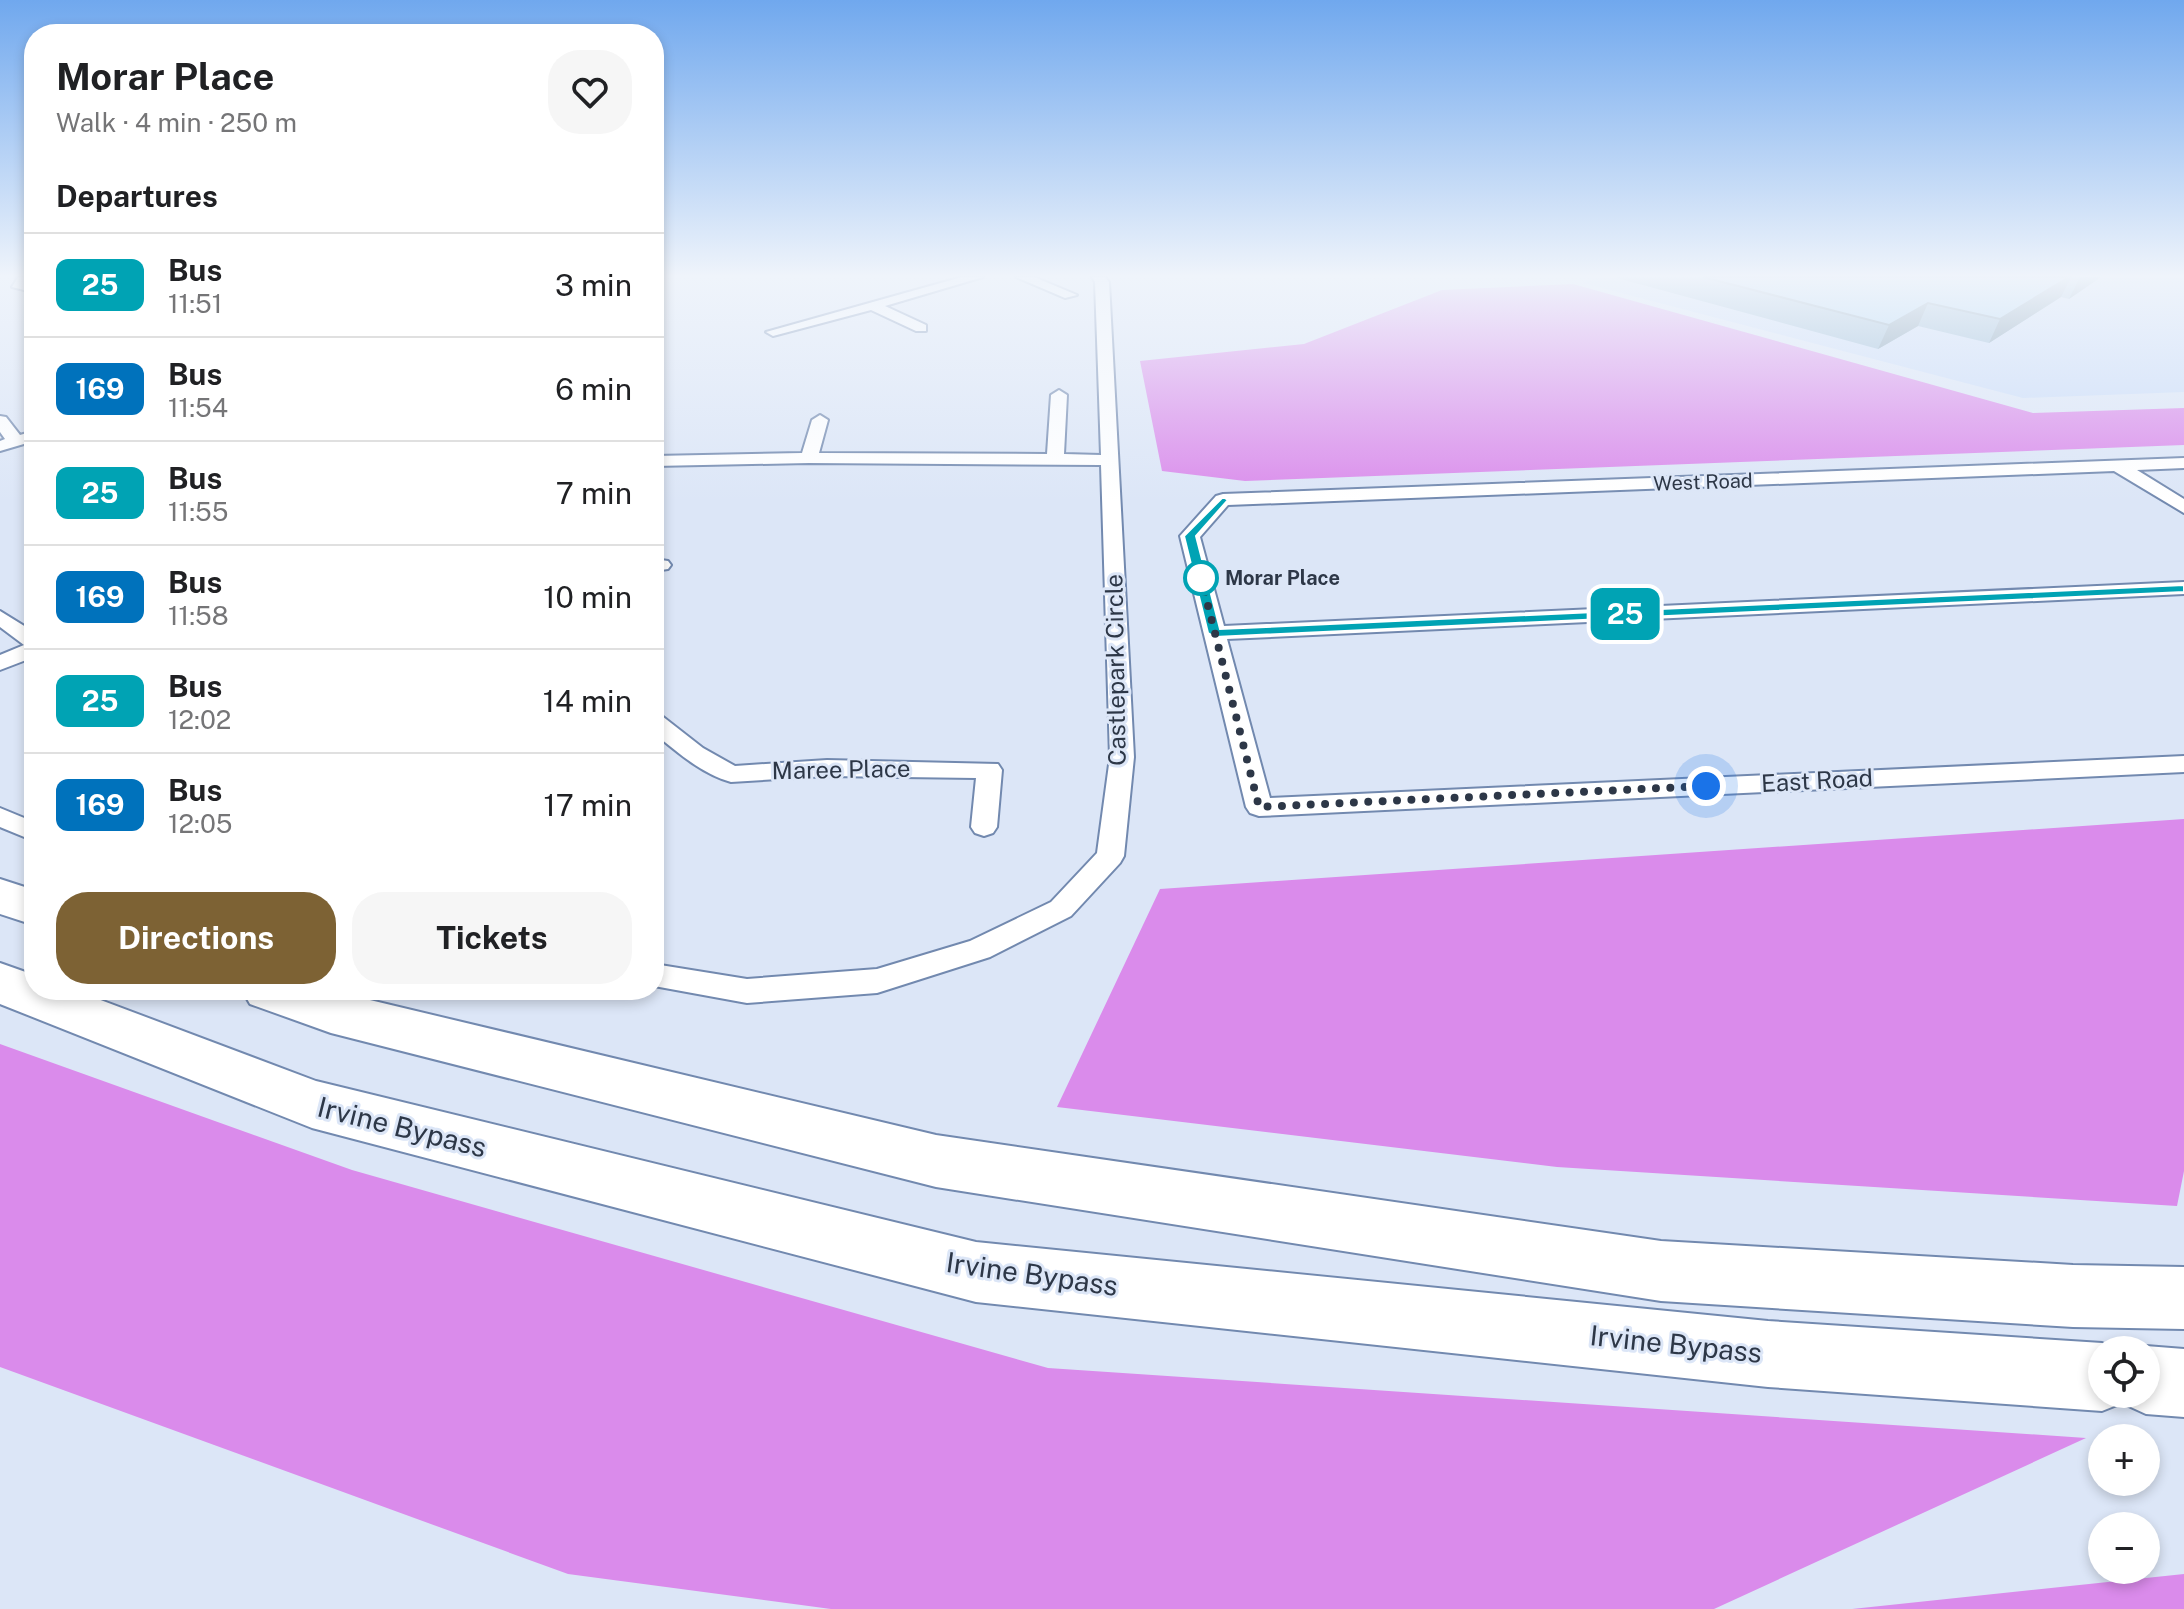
<!DOCTYPE html>
<html lang="en">
<head>
<meta charset="utf-8">
<style>
  :root { --surface:#fff; --page:#f6f6f6; --text:#202124; --muted:#757577; --line:#e0e0e0; --accent:#7d6234 }
  body { margin:0; font-family:"Public Sans",sans-serif; background:var(--page); color:var(--text); height:100vh; display:flex; flex-direction:column; font-size:30px; white-space:nowrap }
  * { box-sizing:border-box; margin:0 }
  p { font-size:26px; color:var(--muted) }
  .icon { flex:none; width:44px; height:44px; fill:none; stroke:currentColor; stroke-width:2; stroke-linecap:round; stroke-linejoin:round }
  .map { position:relative; flex:1; overflow:hidden }
  .sheet { position:absolute; left:24px; top:24px; width:640px; height:976px; display:flex; flex-direction:column; background:var(--surface); border-radius:32px; box-shadow:0 4px 12px #0003 }
  .sheet>* { flex:none }
  .badge { padding:0 16px; border-radius:12px; font-size:28px; line-height:52px }
  .controls { position:absolute; left:2088px; top:1336px; display:grid; gap:16px }
  .controls a { display:grid; place-items:center; width:72px; height:72px; border-radius:50%; background:var(--surface); box-shadow:0 4px 12px #0003; font-size:40px }
  .you { position:absolute; width:40px; height:40px; margin:-20px; border:6px solid #fff; border-radius:50%; background:#1a73e8; box-shadow:0 0 0 12px #1a73e833 }
  .map>.badge { position:absolute; translate:-50% -50%; box-shadow:0 0 0 4px #fff }
  h2 { padding:0 32px; font-size:30px; line-height:72px }
  .round { display:grid; place-items:center; flex:none; width:84px; height:84px; border-radius:32px; background:var(--page) }
  .overview { display:flex; align-items:center; justify-content:space-between; height:136px; padding:0 32px }
  h1 { font-size:38px; font-weight:700; line-height:60px }
  .action { display:flex; gap:16px; margin-top:auto; padding:16px 32px }
  .action a { flex:1; height:92px; border-radius:32px; background:var(--accent); color:#fff; font-size:32px; font-weight:700; line-height:92px; text-align:center }
  .action a+a { background:var(--page); color:var(--text) }
  ul { padding:0; list-style:none }
  li { display:flex; align-items:center; gap:24px; height:104px; padding:0 32px; border-top:2px solid var(--line) }
  li div { flex:1 }
  li b { display:block; font-size:30px }
  li em { font-style:normal }
  li .badge { min-width:88px; font-weight:700; text-align:center }
  .map>svg:first-child { display:block }
  .built { fill:#cadcf9 }
  .forest { fill:#da8beb }
  .lines { fill:none; stroke-linecap:round; stroke-linejoin:round }
  .street-casing { stroke:#7289af; stroke-width:4 }
  .highway-casing { stroke:#7289af; stroke-width:4 }
  .street { fill:#fff; fill-rule:evenodd }
  .highway { fill:#fff; fill-rule:evenodd }
  .wall { fill:#90b5d1 }
  .shaded-wall { fill:#7694aa }
  .building { fill:#a8d3f3; stroke:#7694aa; stroke-width:2 }
  .line { fill:#00a3b4; stroke:#fff; stroke-width:2 }
  .walk { stroke:#2d3747; stroke-width:8; stroke-dasharray:0 14.4 }
  .stop-dot { fill:#fff; stroke:#00a3b4; stroke-width:4 }
  .labels { text-anchor:middle; stroke-width:6; stroke-linejoin:round; paint-order:stroke }
  .far-street-label { font-size:20px; fill:#2d3747; stroke:#dce6f7 }
  .far-stop-label { font-size:20px; font-weight:bold; fill:#2d3747; stroke:#dce6f7; text-anchor:start }
  .street-label { font-size:24px; fill:#2d3747; stroke:#dce6f7 }
  .near-street-label { font-size:28px; fill:#2d3747; stroke:#dce6f7 }
</style>
</head>
<body>
<div class="map">
<svg width="2184" height="1609" viewBox="0 0 2184 1609">
  <rect width="100%" height="100%" fill="#dce6f7"/>
  <path class="built" d="M 1598,277 L 2184,277 L 2184,392 L 2023,398 L 1583,283 Z"/>
  <path class="forest" d="M 1573,284 L 2033,413 L 2184,408 L 2184,445 L 1245,481 L 1162,471 L 1140,361 L 1304,344 L 1442,290 Z
    M 2184,819 L 2184,1171 L 2177,1206 L 1557,1167 L 1057,1107 L 1160,889 Z
    M 0,1044 L 352,1170 L 1048,1368 L 2086,1438 L 1714,1609 L 831,1609 L 568,1574 L 0,1367 Z
    M 2184,1574 L 2184,1609 L 1852,1609 Z"/>
  <g class="lines">
    <g class="street-casing">
      <path id="street" d="M 18,277 L 31,277 L 24,290 L 12,287 Z
        M 962,277 L 983,277 L 885,306 L 926,325 L 926,331 L 916,331 L 871,310 L 773,336 L 766,332 Z
        M 1016,277 L 1034,277 L 1077,295 L 1065,298 Z
        M 1092,277 L 1105,277 L 1109,282 L 1134,757 L 1124,856 L 1120,863 L 1071,916 L 990,957 L 877,993 L 747,1003 L 654,986 L 654,964 L 747,979 L 877,969 L 970,941 L 1051,902 L 1097,853 L 1110,757 L 1101,465 L 809,463 L 654,466 L 654,456 L 802,453 L 812,420 L 820,415 L 828,420 L 819,453 L 1047,454 L 1051,395 L 1059,390 L 1067,395 L 1064,454 L 1101,455 L 1095,282 Z
        M 0,416 L 6,417 L 20,435 L 34,431 L 34,441 L 0,451 L 0,441 L 5,439 L 0,432 Z
        M 2184,458 L 2184,468 L 2137,470 L 2184,499 L 2184,513 L 2114,471 L 1228,505 L 1200,537 L 1224,626 L 2184,582 L 2184,594 L 1227,639 L 1270,798 L 2184,756 L 2184,772 L 1259,816 L 1250,813 L 1246,807 L 1180,536 L 1216,496 L 1223,494 Z
        M 654,559 L 668,561 L 671,565 L 668,569 L 654,571 Z
        M 0,611 L 34,632 L 34,657 L 0,670 L 0,655 L 24,645 L 0,627 Z
        M 654,714 L 662,716 L 703,748 L 735,766 L 827,760 L 998,764 L 1002,770 L 997,827 L 993,833 L 984,836 L 975,833 L 971,827 L 976,778 L 827,776 L 731,782 C 702,774 677,752 654,733 Z
        M 0,808 L 34,822 L 34,841 L 0,827 Z"/>
    </g>
    <g class="highway-casing">
      <path id="highway" d="M 0,879 L 34,890 L 34,925 L 0,914 Z
        M 0,963 L 34,975 L 34,990 L 74,990 L 316,1081 L 976,1242 L 1768,1321 L 2102,1343 L 2118,1350 L 2102,1350 L 2102,1394 L 2146,1394 L 2146,1350 L 2137,1350 L 2146,1346 L 2184,1349 L 2184,1417 L 2146,1414 L 2122,1403 L 2102,1411 L 1768,1387 L 976,1302 L 312,1128 L 0,1004 Z
        M 242,990 L 328,990 L 936,1135 L 1661,1241 L 2073,1265 L 2184,1267 L 2184,1329 L 2073,1327 L 1661,1301 L 936,1187 L 331,1033 L 250,1004 Z"/>
    </g>
    <use href="#street" class="street"/>
    <use href="#highway" class="highway"/>
  </g>
  <path class="wall" d="M 1617,277 L 2101,277 L 2069,299 L 2061,297 L 1989,343 L 1918,326 L 1878,349 L 1617,278 Z"/>
  <path class="shaded-wall" d="M 2069,277 L 2071,277 L 2061,297 L 1989,343 L 2000,319 Z
    M 2080,277 L 2101,277 L 2069,299 Z
    M 1928,303 L 1918,326 L 1878,349 L 1889,325 Z"/>
  <path class="building" d="M 1703,277 L 2069,277 L 2000,319 L 1928,303 L 1889,325 Z"/>
  <linearGradient id="sky" x2="0" y2="1"><stop stop-color="#70a8ee"/><stop offset="0.55" stop-color="#eff4fb"/><stop offset="1" stop-color="#eff4fb" stop-opacity="0"/></linearGradient>
  <rect width="2184" height="502" fill="url(#sky)"/>
  <path class="line" d="M 1223,497 L 1228,500 L 1196,536 L 1220,629 L 2184,585 L 2184,592 L 1215,637 L 1208,633 L 1184,536 Z"/>
  <g class="lines">
    <path class="walk" d="M 1201,578 L 1259,807 L 1706,786"/>
  </g>
  <circle class="stop-dot" cx="1201" cy="578" r="16"/>
  <g class="labels">
    <g class="far-street-label">
      <text transform="translate(1703 482) rotate(-2)" y="7">West Road</text>
    </g>
    <g class="far-stop-label">
      <text x="1225" y="585">Morar Place</text>
    </g>
    <g class="street-label">
      <text transform="translate(1116 670) rotate(-91)" y="8">Castlepark Circle</text>
      <text transform="translate(841 770) rotate(-1)" y="8">Maree Place</text>
      <text transform="translate(1817 781) rotate(-3)" y="8">East Road</text>
    </g>
    <g class="near-street-label">
      <text transform="translate(402 1127) rotate(14)" y="10">Irvine Bypass</text>
      <text transform="translate(1032 1274) rotate(8)" y="10">Irvine Bypass</text>
      <text transform="translate(1676 1344) rotate(6)" y="10">Irvine Bypass</text>
    </g>
  </g>
</svg>
<div class="controls">
<a><svg class="icon" aria-label="locate" viewBox="0 0 24 24"><circle cx="12" cy="12" r="6"/><path d="M12 2v4M12 18v4M2 12h4M18 12h4"/></svg></a>
<a>+</a>
<a>−</a>
</div>
<div class="you" style="left:1706px;top:786px"></div>
<b class="badge" style="left:1625px;top:614px;background:#00a3b4;color:#fff">25</b>
<section class="sheet">
<div class="overview"><div><h1>Morar Place</h1><p>Walk · 4 min · 250 m</p></div><a class="round"><svg class="icon" aria-label="heart" viewBox="0 0 24 24"><path d="M12 20l-8-8c-3-5 5-10 8-4 3-6 11-1 8 4z"/></svg></a></div>
<h2>Departures</h2>
<ul>
<li><span class="badge" style="background:#00a3b4;color:#fff">25</span><div><b>Bus</b><p>11:51</p></div><em>3 min</em></li>
<li><span class="badge" style="background:#0072bc;color:#fff">169</span><div><b>Bus</b><p>11:54</p></div><em>6 min</em></li>
<li><span class="badge" style="background:#00a3b4;color:#fff">25</span><div><b>Bus</b><p>11:55</p></div><em>7 min</em></li>
<li><span class="badge" style="background:#0072bc;color:#fff">169</span><div><b>Bus</b><p>11:58</p></div><em>10 min</em></li>
<li><span class="badge" style="background:#00a3b4;color:#fff">25</span><div><b>Bus</b><p>12:02</p></div><em>14 min</em></li>
<li><span class="badge" style="background:#0072bc;color:#fff">169</span><div><b>Bus</b><p>12:05</p></div><em>17 min</em></li>
</ul>
<div class="action"><a>Directions</a><a>Tickets</a></div>
</section>
</div>
</body>
</html>
